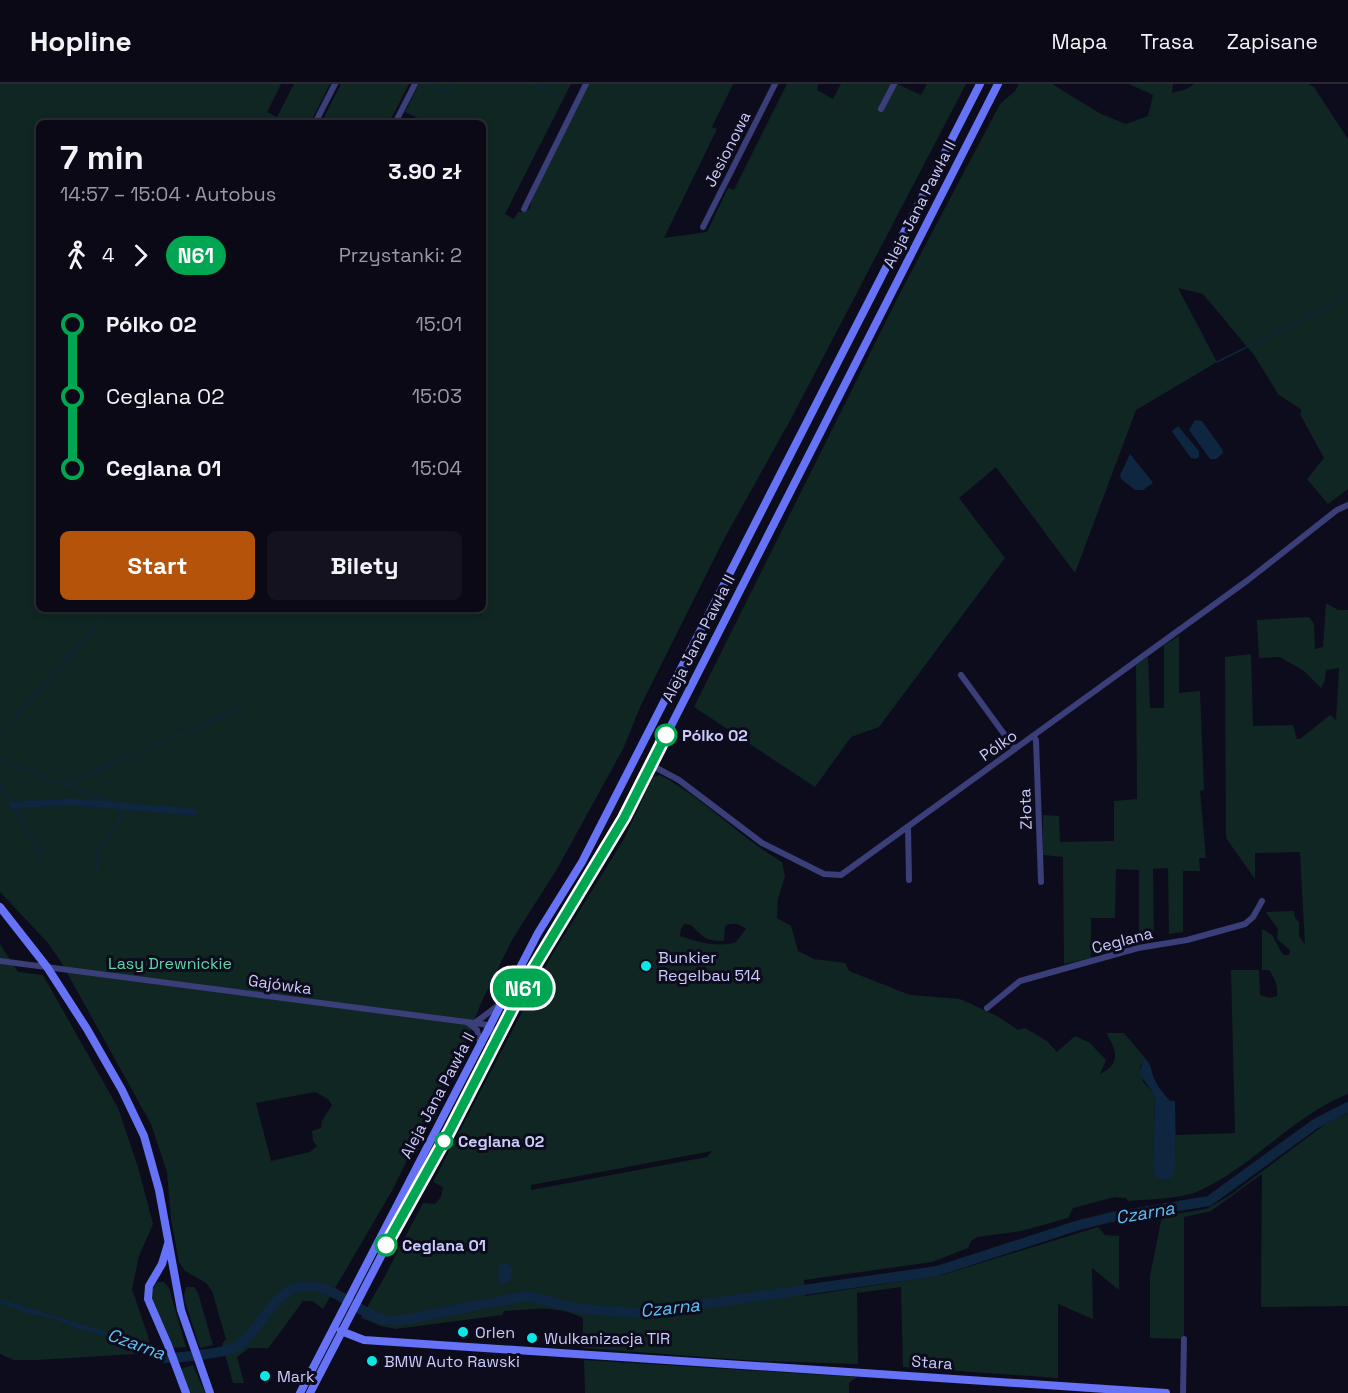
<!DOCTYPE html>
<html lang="pl">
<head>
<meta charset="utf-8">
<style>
  :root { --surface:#0a0915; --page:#13121e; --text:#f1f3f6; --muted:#999aa0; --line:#2a2a34; --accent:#b45309 }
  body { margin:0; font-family:"Space Grotesk",sans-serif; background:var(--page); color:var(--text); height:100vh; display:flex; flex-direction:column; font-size:22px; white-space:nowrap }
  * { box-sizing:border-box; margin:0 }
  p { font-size:20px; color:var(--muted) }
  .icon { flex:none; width:33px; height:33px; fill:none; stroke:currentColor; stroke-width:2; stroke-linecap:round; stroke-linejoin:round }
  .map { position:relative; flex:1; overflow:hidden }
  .panel { position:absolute; left:36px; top:36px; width:450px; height:492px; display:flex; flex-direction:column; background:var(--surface); border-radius:9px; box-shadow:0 3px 9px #0003,0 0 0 2px var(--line) }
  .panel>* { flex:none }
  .badge { padding:0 12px; border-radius:20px; font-size:21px; line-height:39px }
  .map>.badge { position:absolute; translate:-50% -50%; box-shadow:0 0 0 3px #fff }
  .legs { display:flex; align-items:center; gap:9px; height:66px; padding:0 24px; font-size:20px }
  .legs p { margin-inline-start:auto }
  .summary { display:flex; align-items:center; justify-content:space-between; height:102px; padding:0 24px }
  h1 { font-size:33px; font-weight:700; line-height:45px }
  .cta { display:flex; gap:12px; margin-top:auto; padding:12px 24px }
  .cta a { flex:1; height:69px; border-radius:9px; background:var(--accent); color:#fff; font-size:24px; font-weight:700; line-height:69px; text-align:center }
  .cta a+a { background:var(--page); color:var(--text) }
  ul { padding:0 24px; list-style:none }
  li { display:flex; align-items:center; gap:21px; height:72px; font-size:22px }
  li i { display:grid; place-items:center; width:9px; height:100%; margin:0 8px; background:currentColor }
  li i::after { content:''; width:15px; height:15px; margin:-8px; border:4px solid; border-radius:50%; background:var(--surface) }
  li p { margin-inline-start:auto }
  li:first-child i { background:linear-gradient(#0000 50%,currentColor 0) }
  li:last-child i { background:linear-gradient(currentColor 50%,#0000 0) }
  header { display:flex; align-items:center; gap:36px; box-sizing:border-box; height:84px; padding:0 30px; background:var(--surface); border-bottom:2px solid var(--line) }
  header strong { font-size:28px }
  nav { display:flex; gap:33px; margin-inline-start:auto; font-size:21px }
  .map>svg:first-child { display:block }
  .green { fill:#102623; fill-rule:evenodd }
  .water { fill:#0e263f }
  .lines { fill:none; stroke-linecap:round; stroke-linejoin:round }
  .stream { stroke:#0e263f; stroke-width:1.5 }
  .canal { stroke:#0e263f; stroke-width:7 }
  .river { stroke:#0e263f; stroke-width:10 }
  .street { stroke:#3a3e79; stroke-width:6 }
  .secondary { stroke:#6673f7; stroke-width:8 }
  .line-1-casing { stroke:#fff; stroke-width:14 }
  .line-1 { stroke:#00a651; stroke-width:9 }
  .stop-1-dot { fill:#fff; stroke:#00a651; stroke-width:3 }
  .poi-dot { fill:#0ce7e4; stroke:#0d0c1c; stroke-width:2 }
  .labels { text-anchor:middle; stroke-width:6; stroke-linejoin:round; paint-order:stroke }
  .street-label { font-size:16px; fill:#cacafc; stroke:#0d0c1c }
  .stop-label { font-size:16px; font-weight:bold; fill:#cacafc; stroke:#0d0c1c; text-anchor:start }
  .poi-label { font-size:16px; fill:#cacafc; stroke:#0d0c1c; text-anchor:start }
  .park-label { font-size:16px; fill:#5bd7aa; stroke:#0d0c1c }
  .water-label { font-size:18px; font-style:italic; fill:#5ec1f7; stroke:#0d0c1c }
</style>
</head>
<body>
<header>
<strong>Hopline</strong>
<nav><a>Mapa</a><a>Trasa</a><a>Zapisane</a></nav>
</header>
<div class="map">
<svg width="1348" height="1309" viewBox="0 0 1348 1309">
  <rect width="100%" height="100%" fill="#0d0c1c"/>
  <path class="green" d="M 0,0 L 281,0 L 267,28 L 277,33 L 294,0 L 330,0 L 310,39 L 39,39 L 39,525 L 483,525 L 483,39 L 428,39 L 405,28 L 419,0 L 571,0 L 505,130 L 514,135 L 518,128 L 524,128 L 530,124 L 532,114 L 589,0 L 733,0 L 712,43 L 717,45 L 664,154 L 707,148 L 728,104 L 734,106 L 787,0 L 818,0 L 817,6 L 833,15 L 841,0 L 891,0 L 878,25 L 882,28 L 897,0 L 921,11 L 927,0 L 966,0 L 792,333 L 724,455 L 641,621 L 623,665 L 557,785 L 512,856 L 481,919 L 457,982 L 424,1027 L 425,1039 L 393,1105 L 323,1225 L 312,1217 L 303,1217 L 270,1262 L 268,1264 L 249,1264 L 237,1273 L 244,1299 L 233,1299 L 222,1260 L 226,1255 L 212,1207 L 206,1199 L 185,1187 L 179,1178 L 171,1135 L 167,1088 L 151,1040 L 61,878 L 48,859 L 0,808 ZM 315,1008 L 328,1015 L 332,1021 L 322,1037 L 321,1044 L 312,1047 L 313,1057 L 317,1062 L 310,1068 L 271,1077 L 256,1019 Z
    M 341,0 L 409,0 L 389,39 L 321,39 Z
    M 1019,0 L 1052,0 L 1101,30 L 1126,40 L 1148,32 L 1153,11 L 1129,0 L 1173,0 L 1172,9 L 1187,5 L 1194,0 L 1308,0 L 1314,3 L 1348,55 L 1348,405 L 1328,420 L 1307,395 L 1324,374 L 1300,330 L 1302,326 L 1278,310 L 1254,271 L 1203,210 L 1178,204 L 1217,278 L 1136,326 L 1075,489 L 996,383 L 959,414 L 1005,474 L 879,643 L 851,653 L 815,703 L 694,623 L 899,211 L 1000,20 L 1015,7 Z
    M 1326,519 L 1338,526 L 1348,526 L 1348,1010 C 1291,1033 1255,1081 1201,1106 C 1182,1115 1150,1115 1128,1117 L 1126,1114 L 1115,1113 L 1073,1124 L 1068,1134 L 1021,1147 L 977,1153 L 971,1157 L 968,1164 L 932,1178 L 804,1196 L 805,1212 L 942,1191 L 1098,1143 L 1105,1151 L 1119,1152 L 1119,1206 L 1092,1184 L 1093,1235 L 1058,1220 L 1058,1294 L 903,1283 L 901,1203 L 857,1209 L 858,1280 L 759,1277 L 583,1264 L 583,1234 C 556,1221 534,1225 504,1227 L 502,1231 L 396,1245 L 381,1242 L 361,1234 L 384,1194 L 423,1119 L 435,1120 L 441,1113 L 443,1103 L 433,1098 L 552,871 L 624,755 L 653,693 L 660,691 C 704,714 739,753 782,778 L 785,792 L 778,815 L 777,834 L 791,842 L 798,867 L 814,875 L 845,879 L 849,887 L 910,911 L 960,915 L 997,932 L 1018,946 L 1025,944 L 1047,957 L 1057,968 L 1075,952 L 1090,959 L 1106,976 L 1100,990 C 1121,980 1117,966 1106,949 L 1124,949 L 1145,974 L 1140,983 L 1143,998 L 1153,1008 L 1155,1015 L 1153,1083 L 1155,1093 L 1168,1095 L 1176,1081 L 1175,1051 L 1235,1049 L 1231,886 L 1259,886 L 1260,911 L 1270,914 L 1277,912 C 1278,901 1275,895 1269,886 L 1262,886 L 1262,845 L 1272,851 L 1283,871 L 1289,871 L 1290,866 L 1277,855 L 1278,845 L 1266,828 L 1294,827 L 1295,834 L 1299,838 L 1299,852 L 1305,861 L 1300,768 L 1255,769 L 1255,795 L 1226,754 L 1225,573 L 1251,570 L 1253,642 L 1293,641 L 1297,655 L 1300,655 L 1330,631 L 1336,636 L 1339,584 L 1326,586 L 1325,596 L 1321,604 L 1304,587 L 1280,573 L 1259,574 L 1257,536 L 1309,533 L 1314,540 L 1315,565 L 1323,563 ZM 684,840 L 691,841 C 704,853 704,857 724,857 L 725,842 C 732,838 740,840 746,845 L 736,858 C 718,864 697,858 680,852 L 681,845 ZM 712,1067 L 707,1073 L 531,1106 L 531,1101 Z
    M 1179,552 L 1179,609 L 1200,607 L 1204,706 L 1200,707 L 1206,774 L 1199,774 L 1200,787 L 1183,787 L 1183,848 L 1169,850 L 1168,784 L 1153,785 L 1154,854 L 1139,856 L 1139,786 L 1116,785 L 1115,834 L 1091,834 L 1091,874 L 1064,880 L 1063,773 L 1043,771 L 1043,731 L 1059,732 L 1060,758 L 1114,757 L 1114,717 L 1137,715 L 1136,581 L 1148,573 L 1150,624 L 1164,624 L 1164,561 Z
    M 0,860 L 18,888 L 43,891 L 118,1024 L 138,1083 L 153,1140 L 139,1172 L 132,1205 L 148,1252 L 151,1269 L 37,1276 L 14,1276 L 0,1270 Z
    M 1348,1029 L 1348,1222 L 1261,1223 L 1262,1090 L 1211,1127 L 1184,1133 L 1184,1255 L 1150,1254 L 1150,1192 L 1162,1132 L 1206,1125 L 1229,1112 L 1327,1039 Z
    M 158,1198 L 164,1198 L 169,1204 L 186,1263 L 174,1264 L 172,1260 L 170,1261 C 164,1247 142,1208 158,1198 Z
    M 186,1203 L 194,1203 L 198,1209 L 213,1261 L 200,1264 L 185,1218 L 184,1211 Z
    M 584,1276 L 857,1293 L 849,1299 L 849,1309 L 585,1309 Z
    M 193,1281 L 205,1309 L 189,1309 L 181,1285 Z"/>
  <path class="water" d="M 1195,336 L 1202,337 L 1222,365 L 1223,369 L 1216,375 L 1210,375 L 1189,346 Z
    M 1178,342 L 1199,367 L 1199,373 L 1196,375 L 1191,374 L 1173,349 L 1172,347 Z
    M 1130,370 L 1151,396 L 1153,399 L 1143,406 L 1135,406 L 1121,395 L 1120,391 Z
    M 1145,974 C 1151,981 1151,984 1153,992 C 1157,1002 1163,1009 1170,1017 L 1175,1017 L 1176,1081 L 1173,1093 C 1167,1096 1161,1096 1155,1093 L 1153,1083 L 1155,1015 C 1151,997 1132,996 1145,974 Z
    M 504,1178 L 508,1179 L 513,1186 L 510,1197 L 503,1200 L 498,1197 L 499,1180 Z
    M 0,1215 L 139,1258 L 160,1271 L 167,1273 L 169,1276 L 158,1273 L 129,1258 L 77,1245 L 55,1235 L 27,1229 L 0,1219 Z"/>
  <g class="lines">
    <path class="stream" d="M 428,0 L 446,8 L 450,0
      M 535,0 L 561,13
      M 1217,278 L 1348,212
      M 0,650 L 95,544 L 98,537
      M 0,676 L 121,722 C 123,746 105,748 98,768 C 96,773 97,781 97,787
      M 0,699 L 42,772
      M 65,700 L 244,623"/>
    <path class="canal" d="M 13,721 L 73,718 L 193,728"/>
    <path class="river" d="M 164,1274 C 177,1274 226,1269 236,1263 C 257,1251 274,1207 299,1203 C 339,1196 358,1237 397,1237 L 526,1212 L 581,1225 L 642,1229 L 937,1187 L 1079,1141 L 1112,1133 L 1209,1117 L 1315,1040 L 1348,1023"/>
    <path class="street" d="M 881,25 L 894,0
      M 315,39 L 335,0
      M 395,39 L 415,0
      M 524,125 L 586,0
      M 703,143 L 775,0
      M 961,591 L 1015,665
      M 1033,652 L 1036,656 L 1041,798
      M 651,681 L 679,696 L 762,759 L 824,790 L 841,791 L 1248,496 L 1337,426 L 1348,421
      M 908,743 L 909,796
      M 0,877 L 482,940 L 491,942 L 495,957
      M 987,924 L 1020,897 L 1138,864 L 1187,856 L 1245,840 L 1253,833 L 1262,817
      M 467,938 L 477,946 L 480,958
      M 476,938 L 499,921
      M 1183,1309 L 1184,1255"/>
    <path class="secondary" d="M 0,823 L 47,883 L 87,945 L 122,1006 L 144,1052 L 159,1106 L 181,1226 L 210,1309
      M 168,1160 L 162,1180 L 149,1202 L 148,1215 L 168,1261 L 186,1309
      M 341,1247 L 364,1256 L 1166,1309
      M 300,1309 L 538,849 L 582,778 L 980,0
      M 310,1309 L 404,1128 L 449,1048 L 534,883 L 624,734 L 998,0"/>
  </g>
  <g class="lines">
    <g class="line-1-casing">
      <path id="line-1" d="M 386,1161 L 449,1048 L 534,883 L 624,734 L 666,651"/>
    </g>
    <use href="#line-1" class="line-1"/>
  </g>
  <g class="stop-1-dot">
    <circle cx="666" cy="651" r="10"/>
    <circle cx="444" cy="1057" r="8"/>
    <circle cx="386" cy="1161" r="10"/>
  </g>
  <g class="poi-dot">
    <circle cx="646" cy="882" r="6"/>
    <circle cx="463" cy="1248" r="6"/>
    <circle cx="532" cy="1254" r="6"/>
    <circle cx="372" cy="1277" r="6"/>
    <circle cx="265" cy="1292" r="6"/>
  </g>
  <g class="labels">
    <g class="street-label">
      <text transform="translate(727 65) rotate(-63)" y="6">Jesionowa</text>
      <text transform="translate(919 120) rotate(-63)" y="6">Aleja Jana Pawła II</text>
      <text transform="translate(698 554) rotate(-63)" y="6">Aleja Jana Pawła II</text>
      <text transform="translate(998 661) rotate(-35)" y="6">Pólko</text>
      <text transform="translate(1025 725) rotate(-92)" y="6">Złota</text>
      <text transform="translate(1122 856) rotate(-15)" y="6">Ceglana</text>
      <text transform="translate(280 900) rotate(8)" y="6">Gajówka</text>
      <text transform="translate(437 1011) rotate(-62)" y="6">Aleja Jana Pawła II</text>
      <text transform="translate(932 1278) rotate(4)" y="6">Stara</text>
    </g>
    <g class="stop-label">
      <text x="682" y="657">Pólko 02</text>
      <text x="458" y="1063">Ceglana 02</text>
      <text x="402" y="1167">Ceglana 01</text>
    </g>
    <g class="poi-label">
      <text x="658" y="879">Bunkier<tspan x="658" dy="18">Regelbau 514</tspan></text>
      <text x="475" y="1254">Orlen</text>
      <text x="544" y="1260">Wulkanizacja TIR</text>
      <text x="384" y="1283">BMW Auto Rawski</text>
      <text x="277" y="1298">Mark</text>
    </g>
    <g class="park-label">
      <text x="170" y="885">Lasy Drewnickie</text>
    </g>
    <g class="water-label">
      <text transform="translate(1145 1129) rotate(-10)" y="6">Czarna</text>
      <text transform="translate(670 1224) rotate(-6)" y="6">Czarna</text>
      <text transform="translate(136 1260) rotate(20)" y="6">Czarna</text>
    </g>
  </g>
</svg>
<b class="badge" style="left:523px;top:904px;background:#00a651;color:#fff">N61</b>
<section class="panel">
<div class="summary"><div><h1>7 min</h1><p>14:57 – 15:04 · Autobus</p></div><b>3.90 zł</b></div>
<div class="legs"><svg class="icon" aria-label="walk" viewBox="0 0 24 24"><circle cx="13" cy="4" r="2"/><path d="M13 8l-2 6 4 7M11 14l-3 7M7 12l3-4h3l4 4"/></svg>4<svg class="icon" aria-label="forward" viewBox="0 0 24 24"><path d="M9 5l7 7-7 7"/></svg><b class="badge" style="background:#00a651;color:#fff">N61</b><p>Przystanki: 2</p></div>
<ul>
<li><i style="color:#00a651"></i><b>Pólko 02</b><p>15:01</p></li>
<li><i style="color:#00a651"></i><span>Ceglana 02</span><p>15:03</p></li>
<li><i style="color:#00a651"></i><b>Ceglana 01</b><p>15:04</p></li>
</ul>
<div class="cta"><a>Start</a><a>Bilety</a></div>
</section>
</div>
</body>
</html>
